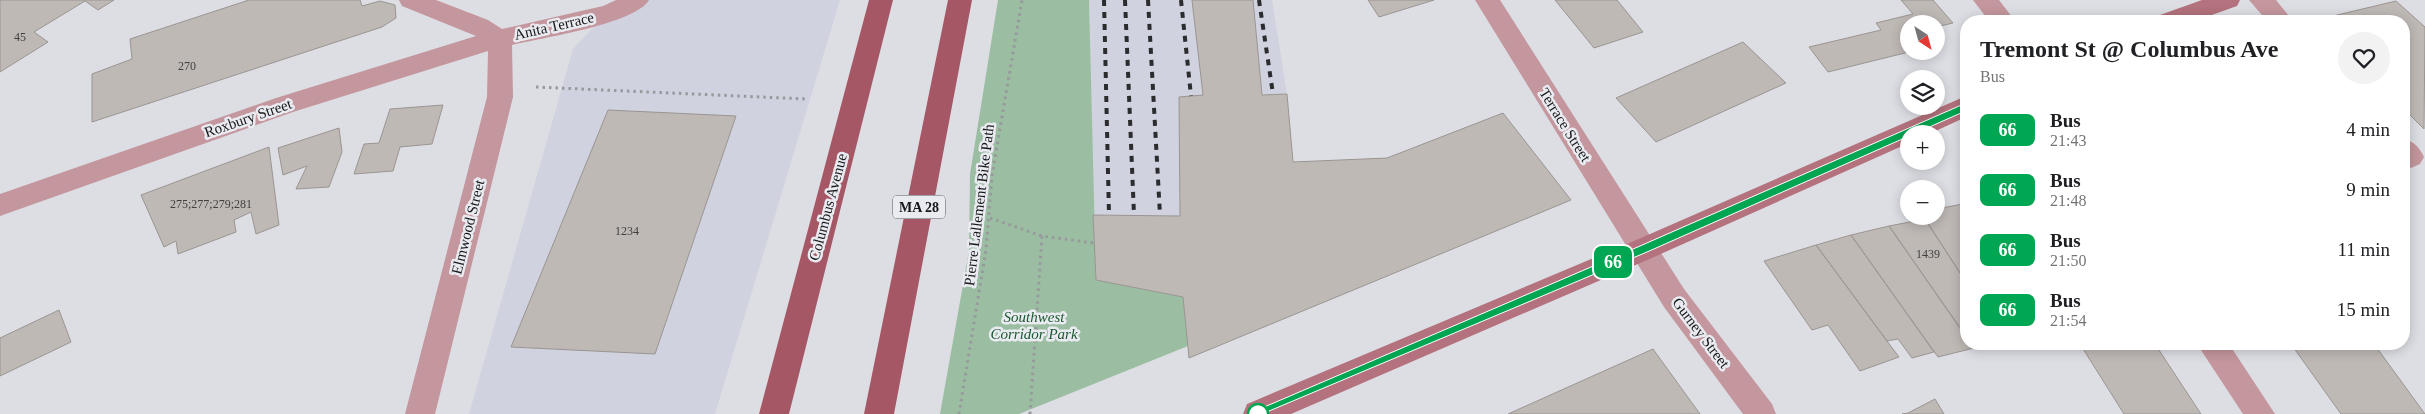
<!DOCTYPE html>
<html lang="en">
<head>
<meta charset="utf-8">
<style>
  :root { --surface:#fff; --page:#f2f2f2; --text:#202124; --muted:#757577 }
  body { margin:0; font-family:Georgia,serif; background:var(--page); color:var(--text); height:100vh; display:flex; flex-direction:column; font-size:19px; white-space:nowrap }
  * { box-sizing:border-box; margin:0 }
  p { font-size:16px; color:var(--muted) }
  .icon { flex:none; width:28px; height:28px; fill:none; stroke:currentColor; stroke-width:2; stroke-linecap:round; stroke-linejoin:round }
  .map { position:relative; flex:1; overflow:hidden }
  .drawer { position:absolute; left:1960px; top:15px; width:450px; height:335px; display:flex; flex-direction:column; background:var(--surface); border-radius:20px; box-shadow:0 2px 12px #0003 }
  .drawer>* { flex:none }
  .badge { padding:0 10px; border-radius:8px; font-size:18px; line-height:32px }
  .needle { width:32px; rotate:144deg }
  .fabs { position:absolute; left:1900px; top:15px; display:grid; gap:10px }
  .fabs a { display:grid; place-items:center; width:45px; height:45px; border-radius:50%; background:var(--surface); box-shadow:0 2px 12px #0003; font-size:25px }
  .map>.badge { position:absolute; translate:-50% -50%; box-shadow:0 0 0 2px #fff }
  .round { display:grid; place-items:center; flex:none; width:52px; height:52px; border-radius:26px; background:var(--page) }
  .headline { display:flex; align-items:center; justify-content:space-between; height:85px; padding:0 20px }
  h1 { font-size:24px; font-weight:800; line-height:38px }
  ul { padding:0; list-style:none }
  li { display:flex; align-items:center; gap:15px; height:60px; padding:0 20px }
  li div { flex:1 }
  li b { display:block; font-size:19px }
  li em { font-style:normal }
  li .badge { min-width:55px; font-weight:700; text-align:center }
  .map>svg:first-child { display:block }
  .built { fill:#d0d2df }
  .green { fill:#9bbda2 }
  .building { fill:#bfb9b6; stroke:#9a9592 }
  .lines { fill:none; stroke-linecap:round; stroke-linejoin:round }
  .path { stroke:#98999d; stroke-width:3; stroke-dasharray:2.5 4; stroke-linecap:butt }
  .minor { fill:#c4969d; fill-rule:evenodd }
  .tertiary { fill:#c4969d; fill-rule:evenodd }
  .secondary { fill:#b3727d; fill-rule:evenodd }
  .primary { fill:#a65766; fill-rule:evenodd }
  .rail { stroke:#2b2c2e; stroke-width:4; stroke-dasharray:6 6; stroke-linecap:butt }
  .line { fill:#00a651; stroke:#fff }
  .stop-dot { fill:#fff; stroke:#00a651; stroke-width:2.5 }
  .labels { text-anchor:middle; stroke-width:5; stroke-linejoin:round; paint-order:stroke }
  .number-label { font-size:12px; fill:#404040 }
  .shield { fill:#eaebf1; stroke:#565759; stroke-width:1 }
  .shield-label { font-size:14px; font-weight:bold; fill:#161718 }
  .street-label { font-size:15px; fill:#161718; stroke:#eaebf1 }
  .park-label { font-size:15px; font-style:italic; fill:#1a582f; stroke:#eaebf1 }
</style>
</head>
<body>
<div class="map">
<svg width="2425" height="414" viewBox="0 0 2425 414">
  <rect width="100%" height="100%" fill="#dddee4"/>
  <path class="built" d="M 619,0 L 840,0 L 715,414 L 469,414 L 573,49 Z
    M 1089,0 L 1192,0 L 1203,95 L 1179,97 L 1180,216 L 1093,215 Z
    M 1253,0 L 1272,0 L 1287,94 L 1262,95 Z"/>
  <path class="green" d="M 998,0 L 1089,0 L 1096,280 L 1183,297 L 1188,346 L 1019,414 L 940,414 L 969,251 L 970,174 Z"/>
  <path class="building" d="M 0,0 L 114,0 L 98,10 L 85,1 L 34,32 L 48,42 L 0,72 Z
    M 249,0 L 360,0 L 362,6 L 380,1 L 395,5 L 396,18 L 382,27 L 92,122 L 92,74 L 132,59 L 130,39 Z
    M 1192,0 L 1253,0 L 1262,95 L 1287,94 L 1293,162 L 1387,158 L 1503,113 L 1571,200 L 1189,358 L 1183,297 L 1096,280 L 1093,215 L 1180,216 L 1179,97 L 1203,95 Z
    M 1368,0 L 1434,0 L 1379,17 Z
    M 1555,0 L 1617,0 L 1643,32 L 1594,48 Z
    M 1901,0 L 1933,0 L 1953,23 L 1936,27 L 1936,24 L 1909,24 L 1909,51 L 1913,51 L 1828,72 L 1809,47 L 1881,30 L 1876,23 L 1913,14 Z
    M 2396,1 L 2425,27 L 2424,129 L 2404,109 L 2404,21 L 2312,21 Z
    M 1743,42 L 1786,83 L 1656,142 L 1616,98 Z
    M 443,105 L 432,144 L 400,147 L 393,171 L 354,174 L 364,144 L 379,143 L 390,109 Z
    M 608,110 L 736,116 L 655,354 L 511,347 Z
    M 339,128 L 342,152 L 329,187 L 296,189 L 307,166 L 283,175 L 278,148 Z
    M 269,147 L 279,225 L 256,234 L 251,212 L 234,220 L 236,232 L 178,254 L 176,241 L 164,247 L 141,195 Z
    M 1963,204 L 1966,208 L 1966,282 L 1923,216 L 1936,216 L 1936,209 Z
    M 1925,219 L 1966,282 L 1966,324 L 1959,326 L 1889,226 Z
    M 1889,226 L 1966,337 L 1966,344 L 1971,344 L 1974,348 L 1938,357 L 1851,235 Z
    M 1851,235 L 1934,352 L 1912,358 L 1898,339 L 1887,341 L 1816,245 Z
    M 1816,245 L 1887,341 L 1899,357 L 1860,371 L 1828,325 L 1812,330 L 1764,261 Z
    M 59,310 L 71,342 L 0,376 L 0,338 Z
    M 2080,344 L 2155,344 L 2201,414 L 2124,414 Z
    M 2291,344 L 2374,344 L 2425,414 L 2341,414 Z
    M 1653,349 L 1700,414 L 1508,414 Z
    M 1935,399 L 1944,414 L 1902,414 L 1908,413 Z"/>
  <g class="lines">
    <path class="path" d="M 536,87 L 806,99
      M 990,218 L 1042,236 L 1094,243
      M 959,414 L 986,250 L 992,175 L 1022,0
      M 1030,414 L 1042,236"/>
    <path class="minor" d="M 399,0 L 436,0 L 488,20 L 502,29 L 603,6 L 616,0 L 649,0 C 635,24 541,38 512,45 L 513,97 L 435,414 L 405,414 L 487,97 L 488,51 L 293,112 L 0,216 L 0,194 L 276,98 L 476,36 L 402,6 Z
      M 1475,0 L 1500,0 L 1684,289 L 1772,404 L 1776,414 L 1743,414 L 1664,307 Z
      M 2249,0 L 2276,0 L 2293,21 L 2267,21 Z
      M 2404,139 C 2415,142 2419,147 2424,157 L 2420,164 L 2411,168 L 2404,165 Z"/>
    <path class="tertiary" d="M 1973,0 L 1999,0 L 2015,21 L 1989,21 Z
      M 2197,344 L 2229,344 L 2275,414 L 2243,414 Z"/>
    <path class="secondary" d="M 2202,0 L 2240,0 L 2237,6 L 2195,21 L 2157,21 L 2160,15 Z
      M 1966,96 L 1966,117 L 1929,134 L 1909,134 L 1909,143 L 1654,257 L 1291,414 L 1243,414 L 1247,404 L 1634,241 Z"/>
    <path class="primary" d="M 869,0 L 893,0 L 789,414 L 759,414 Z
      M 948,0 L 972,0 L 894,414 L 864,414 Z"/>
    <path class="rail" d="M 1104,0 L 1109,215
      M 1125,0 L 1134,215
      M 1148,0 L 1160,215
      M 1181,0 L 1191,96
      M 1259,0 L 1273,94"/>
  </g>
  <path class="line" d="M 1966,103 L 1971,106 L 1970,109 L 1647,252 L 1262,414 L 1253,414 L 1255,411 L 1640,246 Z"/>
  <circle class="stop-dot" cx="1258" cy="414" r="10"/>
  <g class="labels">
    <g class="number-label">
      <text x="20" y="41">45</text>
      <text x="187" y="70">270</text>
      <text x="211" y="208">275;277;279;281</text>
      <text x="627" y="235">1234</text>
      <text x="1928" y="258">1439</text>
    </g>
    <rect class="shield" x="893" y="195.5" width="52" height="23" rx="4"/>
    <g class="shield-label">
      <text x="919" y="212">MA 28</text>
    </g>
    <g class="street-label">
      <text transform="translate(554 26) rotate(-13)" y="5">Anita Terrace</text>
      <text transform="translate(248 118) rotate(-19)" y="5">Roxbury Street</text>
      <text transform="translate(1565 125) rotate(58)" y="5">Terrace Street</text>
      <text transform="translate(979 205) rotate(-83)" y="5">Pierre Lallement Bike Path</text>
      <text transform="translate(828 207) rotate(-75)" y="5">Columbus Avenue</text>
      <text transform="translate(468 227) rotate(-76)" y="5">Elmwood Street</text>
      <text transform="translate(1701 333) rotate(53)" y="5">Gurney Street</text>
    </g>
    <g class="park-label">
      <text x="1034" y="322">Southwest<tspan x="1034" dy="17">Corridor Park</tspan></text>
    </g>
  </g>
</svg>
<div class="fabs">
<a><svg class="needle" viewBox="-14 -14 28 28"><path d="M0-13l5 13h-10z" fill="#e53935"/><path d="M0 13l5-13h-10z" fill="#757577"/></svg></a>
<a><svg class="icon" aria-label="layers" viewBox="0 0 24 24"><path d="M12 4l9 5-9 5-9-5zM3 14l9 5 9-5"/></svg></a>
<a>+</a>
<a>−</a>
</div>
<b class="badge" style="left:1613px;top:262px;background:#00a651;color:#fff">66</b>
<section class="drawer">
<div class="headline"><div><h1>Tremont St @ Columbus Ave</h1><p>Bus</p></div><a class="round"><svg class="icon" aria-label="heart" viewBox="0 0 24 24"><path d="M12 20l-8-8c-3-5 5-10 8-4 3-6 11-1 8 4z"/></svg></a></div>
<ul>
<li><span class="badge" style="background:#00a651;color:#fff">66</span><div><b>Bus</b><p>21:43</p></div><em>4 min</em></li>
<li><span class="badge" style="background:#00a651;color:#fff">66</span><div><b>Bus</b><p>21:48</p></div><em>9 min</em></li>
<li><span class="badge" style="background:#00a651;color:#fff">66</span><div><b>Bus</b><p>21:50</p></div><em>11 min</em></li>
<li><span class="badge" style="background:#00a651;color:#fff">66</span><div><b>Bus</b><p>21:54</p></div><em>15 min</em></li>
</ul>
</section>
</div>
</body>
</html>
